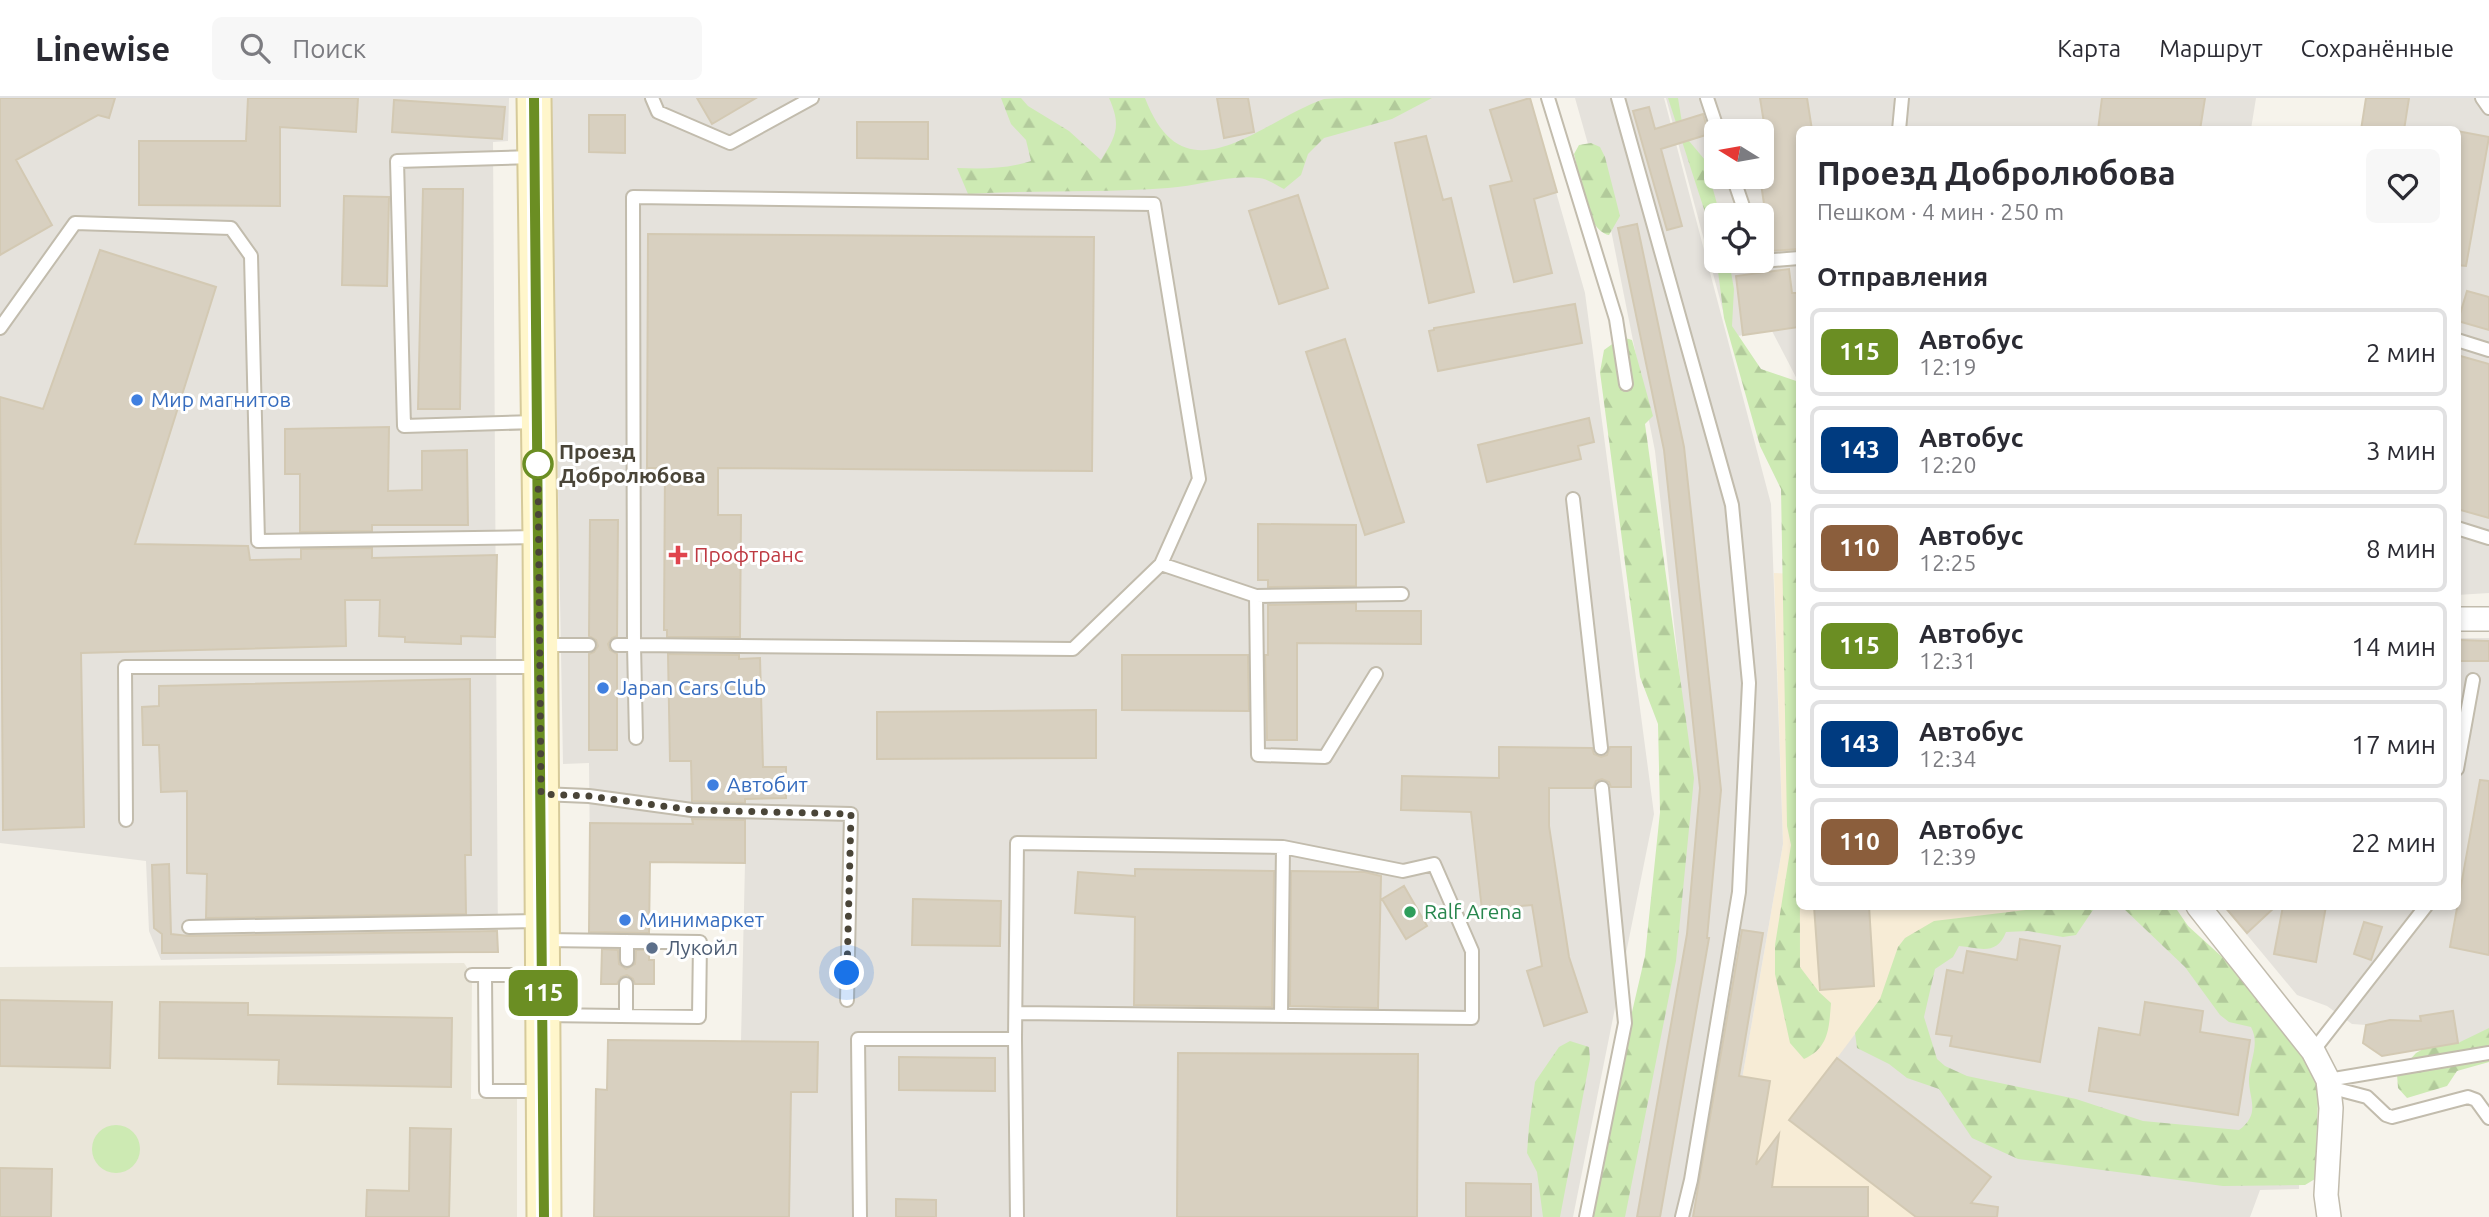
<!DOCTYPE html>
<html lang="ru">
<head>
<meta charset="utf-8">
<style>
  :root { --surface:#fff; --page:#f7f7f7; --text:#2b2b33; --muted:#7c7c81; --line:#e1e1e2 }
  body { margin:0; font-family:Ubuntu,sans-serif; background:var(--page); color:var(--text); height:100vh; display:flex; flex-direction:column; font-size:26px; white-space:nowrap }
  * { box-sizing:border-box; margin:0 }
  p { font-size:23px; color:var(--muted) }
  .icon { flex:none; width:38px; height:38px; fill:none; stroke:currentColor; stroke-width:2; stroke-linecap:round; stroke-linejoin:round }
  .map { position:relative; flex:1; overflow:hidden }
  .details { position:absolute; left:1796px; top:28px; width:665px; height:784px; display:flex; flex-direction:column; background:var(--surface); border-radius:10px; box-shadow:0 4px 10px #0003 }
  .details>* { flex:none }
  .badge { padding:0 14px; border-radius:10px; font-size:24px; line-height:46px }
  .needle { width:46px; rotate:281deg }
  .fabs { position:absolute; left:1704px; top:21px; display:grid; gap:14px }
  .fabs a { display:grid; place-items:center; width:70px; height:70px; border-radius:10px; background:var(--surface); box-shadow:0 4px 10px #0003; font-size:35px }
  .you { position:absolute; width:35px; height:35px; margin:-18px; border:5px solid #fff; border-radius:50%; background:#1a73e8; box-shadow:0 0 0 10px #1a73e833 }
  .map>.badge { position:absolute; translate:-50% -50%; box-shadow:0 0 0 4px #fff }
  h2 { padding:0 21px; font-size:26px; line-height:63px }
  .round { display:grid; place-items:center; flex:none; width:74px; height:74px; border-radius:10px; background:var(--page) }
  .head { display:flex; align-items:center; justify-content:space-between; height:119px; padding:0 21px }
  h1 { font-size:33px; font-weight:700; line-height:52px }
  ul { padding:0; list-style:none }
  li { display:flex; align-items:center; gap:21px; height:88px; margin:0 14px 10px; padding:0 7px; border:4px solid var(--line); border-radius:10px }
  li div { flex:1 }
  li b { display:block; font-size:26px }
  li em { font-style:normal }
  li .badge { min-width:77px; font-weight:700; text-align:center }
  header { display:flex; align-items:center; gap:42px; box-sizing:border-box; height:98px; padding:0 35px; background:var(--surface); border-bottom:2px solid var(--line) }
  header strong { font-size:33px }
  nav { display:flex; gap:38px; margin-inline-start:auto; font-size:24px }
  .search { width:490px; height:63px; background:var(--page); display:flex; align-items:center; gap:18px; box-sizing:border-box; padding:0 24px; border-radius:10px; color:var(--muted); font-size:26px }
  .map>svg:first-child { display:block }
  .residential { fill:#eae6d9 }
  .commercial { fill:#f7ecd6 }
  .industrial { fill:#e5e2dc; fill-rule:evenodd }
  .forest { fill:url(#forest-firs) }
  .green { fill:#cdeab3 }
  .building { fill:#d8d0c0; stroke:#d3c9b3; stroke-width:2 }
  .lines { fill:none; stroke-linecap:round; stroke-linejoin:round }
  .lane-casing { stroke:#c2bcad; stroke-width:16 }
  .street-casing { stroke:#c2bcad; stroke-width:26 }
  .secondary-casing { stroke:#d6ca9a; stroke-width:37 }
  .lane { stroke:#fff; stroke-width:12 }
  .street { stroke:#fff; stroke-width:23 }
  .secondary { stroke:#fff6cb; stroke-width:33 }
  .line-casing { stroke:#fff; stroke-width:16 }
  .line { stroke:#6b8e23; stroke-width:10 }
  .walk { stroke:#4a4538; stroke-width:7; stroke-dasharray:0 12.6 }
  .shop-dot { fill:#3f7fe0; stroke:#fff; stroke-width:2.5 }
  .stop-dot { fill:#fff; stroke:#6b8e23; stroke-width:3.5 }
  .health-dot { fill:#e0444e; stroke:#fff; stroke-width:2.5 }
  .leisure-dot { fill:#2e9e5b; stroke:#fff; stroke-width:2.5 }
  .service-dot { fill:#5c6f8a; stroke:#fff; stroke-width:2.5 }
  .labels { text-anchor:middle; stroke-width:6; stroke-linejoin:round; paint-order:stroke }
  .shop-label { font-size:21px; fill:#366cbe; stroke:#fff; text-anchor:start }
  .stop-label { font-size:21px; font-weight:bold; fill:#4a4538; stroke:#fff; text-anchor:start }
  .health-label { font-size:21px; fill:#be3a42; stroke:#fff; text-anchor:start }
  .leisure-label { font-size:21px; fill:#27864d; stroke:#fff; text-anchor:start }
  .service-label { font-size:21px; fill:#4e5e75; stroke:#fff; text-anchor:start }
</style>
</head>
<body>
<header>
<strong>Linewise</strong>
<div class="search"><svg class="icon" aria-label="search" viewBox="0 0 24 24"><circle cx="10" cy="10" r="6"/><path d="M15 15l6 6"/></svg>Поиск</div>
<nav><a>Карта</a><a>Маршрут</a><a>Сохранённые</a></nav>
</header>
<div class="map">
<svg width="2489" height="1119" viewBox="0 0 2489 1119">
  <defs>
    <pattern id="forest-firs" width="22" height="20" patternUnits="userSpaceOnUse" patternTransform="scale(1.75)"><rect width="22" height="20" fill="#cdeab3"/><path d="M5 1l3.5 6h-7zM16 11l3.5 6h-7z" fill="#b2ca9b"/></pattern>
  </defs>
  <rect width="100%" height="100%" fill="#f6f3eb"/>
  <path class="residential" d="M 464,865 L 472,877 L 471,1001 L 517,1000 L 517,1119 L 0,1119 L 0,869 Z"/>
  <path class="commercial" d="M 1774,475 L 1799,476 L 1799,808 L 2055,809 L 1991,1079 L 1961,1119 L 1718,1119 L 1783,746 Z"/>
  <path class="industrial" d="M 0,0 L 509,0 L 508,43 L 493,44 L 498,854 L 161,862 L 149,833 L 146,763 L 0,745 Z
    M 551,0 L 1529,0 L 1585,195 L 1654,716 L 1573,1119 L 594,1119 L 596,991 L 607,991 L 608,942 L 741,943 L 745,765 L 590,764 L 589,665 L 563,666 Z
    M 1575,0 L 1664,0 L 1771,406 L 1783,746 L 1718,1119 L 1621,1119 L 1692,689 L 1655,353 L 1608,117 Z
    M 1666,0 L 2256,0 L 2251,31 L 1799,32 L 1799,285 L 1772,233 L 1730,239 ZM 1717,33 L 1762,33 L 1762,79 L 1717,79 ZM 1717,117 L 1762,117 L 1762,163 L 1717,163 Z
    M 2366,0 L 2489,0 L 2489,495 L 2457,497 L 2457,32 L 2361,32 Z
    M 2457,540 L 2489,540 L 2489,936 L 2458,945 L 2382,958 L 2363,945 L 2366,927 L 2352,926 L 2327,908 L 2297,897 L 2224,809 L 2457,808 Z
    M 2055,809 L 2173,809 L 2298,966 L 2299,1091 L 2260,1092 L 2250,1119 L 1961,1119 L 1991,1078 L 1837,960 L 1922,847 Z"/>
  <path class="forest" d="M 1001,0 L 1021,0 L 1028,8 L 1069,33 L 1101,62 C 1117,37 1121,27 1109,0 L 1145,0 C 1185,105 1260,23 1324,1 C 1333,0 1347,0 1357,0 C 1382,0 1407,0 1432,0 L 1392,21 L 1324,40 L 1308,56 L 1301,77 L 1284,91 C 1276,87 1268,81 1259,80 C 1229,76 1198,88 1168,90 C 1101,95 1035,92 968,96 L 957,70 C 983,71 1006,71 1031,63 L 1026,42 L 1011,26 Z
    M 1668,0 L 1678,0 L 1684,37 L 1705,62 L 1720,117 L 1717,117 L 1717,163 L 1729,163 L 1734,191 L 1732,228 L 1761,271 L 1799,284 L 1800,869 L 1819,894 L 1831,905 C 1829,930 1829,950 1804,961 L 1790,945 L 1775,876 L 1775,847 L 1791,747 L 1787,728 L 1781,391 L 1760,348 L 1724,220 L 1714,142 Z
    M 1591,45 L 1600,49 L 1605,59 L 1620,118 L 1609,137 C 1585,132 1580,77 1574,56 L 1579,47 Z
    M 1622,239 L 1632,242 L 1653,318 L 1645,326 L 1694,680 L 1676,863 L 1625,1119 L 1588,1119 L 1610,1009 L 1645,858 L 1660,714 L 1658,626 L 1640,579 L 1600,274 L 1604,252 Z
    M 2039,809 L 2095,809 L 2076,837 L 2063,839 L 2028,833 L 2006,834 C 1997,858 1980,850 1959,848 L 1953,859 L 1935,871 L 1924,919 L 1937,961 L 1945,968 L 1967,978 L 2076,1001 L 2143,1023 L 2239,1032 C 2262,1015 2248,1000 2249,980 C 2250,962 2260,946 2251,929 L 2229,924 L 2220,917 L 2185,869 L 2122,809 L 2175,809 L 2188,828 L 2242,877 L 2305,958 L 2315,979 L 2318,1002 L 2315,1081 L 2305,1087 L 2223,1088 L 2018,1061 L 1972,1040 L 1939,991 L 1907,980 L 1889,966 L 1857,950 L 1855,935 L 1880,901 L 1898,849 L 1905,840 L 1934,823 L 2034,811 Z
    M 2489,930 L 2489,964 L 2457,973 L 2447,988 L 2407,1000 L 2398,990 L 2397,976 L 2416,955 L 2425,950 L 2458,945 Z
    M 1570,943 L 1589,949 L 1590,961 L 1560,1119 L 1543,1119 L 1537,1074 L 1527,1055 L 1529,1028 L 1535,984 L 1559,949 Z"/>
  <path class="green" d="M92 1051a24 24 0 1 1 48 0a24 24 0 1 1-48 0Z"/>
  <path class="building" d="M 0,0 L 115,0 L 109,20 L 98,17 L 16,62 L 52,127 L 0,157 Z
    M 248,0 L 358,0 L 356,34 L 280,29 L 280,108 L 139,107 L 139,43 L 246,43 Z
    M 697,0 L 756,0 L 712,26 Z
    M 1217,0 L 1248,0 L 1254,34 L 1224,40 Z
    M 1530,0 L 1557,94 L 1534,101 L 1552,175 L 1514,184 L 1490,88 L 1512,83 L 1490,12 Z
    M 1760,0 L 1807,0 L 1812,32 L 1799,32 L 1799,151 L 1771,153 L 1760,79 L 1762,79 L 1762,51 L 1768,50 Z
    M 2102,0 L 2205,0 L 2200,32 L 2098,32 Z
    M 2366,0 L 2409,0 L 2404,32 L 2361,32 Z
    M 394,2 L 505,9 L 502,41 L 392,34 Z
    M 1649,9 L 1655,31 L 1703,16 L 1709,36 L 1661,51 L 1682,128 L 1667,132 L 1633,13 Z
    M 589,17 L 625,17 L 625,55 L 589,54 Z
    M 857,24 L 928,24 L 928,61 L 857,60 Z
    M 2457,33 L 2489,39 L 2466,168 L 2457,167 Z
    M 1426,38 L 1443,102 L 1451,100 L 1474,194 L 1429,205 L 1395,45 Z
    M 423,91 L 463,91 L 460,311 L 418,311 Z
    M 1298,97 L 1328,190 L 1279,206 L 1249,113 Z
    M 344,98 L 389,99 L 387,188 L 342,187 Z
    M 1637,126 L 1684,349 L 1721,692 L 1707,840 L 1709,840 L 1660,1119 L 1637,1119 L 1687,836 L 1700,690 L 1664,352 L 1618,130 Z
    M 648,136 L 1094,139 L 1092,373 L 718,370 L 718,417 L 741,417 L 740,539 L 667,539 L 667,532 L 664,532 L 665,370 L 647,370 Z
    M 100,152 L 216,189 L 135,446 L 248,448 L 250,462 L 301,461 L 301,451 L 372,450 L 372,460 L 497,457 L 495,539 L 461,538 L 461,546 L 405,544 L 405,539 L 379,538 L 380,502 L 345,502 L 346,548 L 81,555 L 84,729 L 3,732 L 0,299 L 43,311 Z
    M 1789,171 L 1792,195 L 1799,195 L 1799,229 L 1743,237 L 1736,178 Z
    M 2467,193 L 2489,199 L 2489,232 L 2458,223 Z
    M 1575,206 L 1582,245 L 1438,273 L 1429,233 L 1434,232 L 1434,230 Z
    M 1345,241 L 1404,424 L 1365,437 L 1306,254 Z
    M 2457,257 L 2489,266 L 2489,420 L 2457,411 Z
    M 1589,320 L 1594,344 L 1578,348 L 1581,361 L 1487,384 L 1478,347 Z
    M 389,329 L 388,393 L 422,392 L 422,353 L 467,352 L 468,427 L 372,427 L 372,433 L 300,434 L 300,376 L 285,376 L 285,331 Z
    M 590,422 L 618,422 L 617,538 L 612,540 L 608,546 L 610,552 L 617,556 L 617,652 L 589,652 L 589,556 L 594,554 L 598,548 L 596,542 L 589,538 Z
    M 1258,426 L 1356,427 L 1356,488 L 1268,489 L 1268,482 L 1258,482 Z
    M 1356,505 L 1356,513 L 1421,513 L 1421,546 L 1297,545 L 1297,642 L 1267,642 L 1265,557 L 1268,557 L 1268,507 Z
    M 2460,542 L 2489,543 L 2489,563 L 2459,563 Z
    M 668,556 L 739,557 L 739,561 L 760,560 L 763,669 L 786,669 L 786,700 L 745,701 L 745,705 L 692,703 L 691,663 L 670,663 Z
    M 1122,557 L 1248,557 L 1249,613 L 1122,612 Z
    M 470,581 L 471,757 L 465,757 L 466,816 L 206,820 L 207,776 L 187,775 L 187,693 L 161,694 L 159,647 L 143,647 L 142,609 L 159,608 L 159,588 Z
    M 1096,612 L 1096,660 L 877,661 L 877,614 Z
    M 1499,649 L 1592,650 L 1594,656 L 1601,659 L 1607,657 L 1610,649 L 1631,649 L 1631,689 L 1611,689 L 1609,684 L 1602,681 L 1596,683 L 1593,690 L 1549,690 L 1549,728 L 1569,859 L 1587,914 L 1544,928 L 1527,873 L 1542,868 L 1532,807 L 1482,812 L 1471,714 L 1401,712 L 1402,678 L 1499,680 Z
    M 2480,682 L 2489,683 L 2489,857 L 2450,849 Z
    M 692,721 L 745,722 L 745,765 L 650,764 L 649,835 L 589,834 L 590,725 L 693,726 Z
    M 169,766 L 171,836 L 189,838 L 497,833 L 498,854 L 162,855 L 162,836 L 154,830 L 152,767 Z
    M 1135,771 L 1274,773 L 1272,909 L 1134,907 L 1135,819 L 1075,815 L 1078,774 L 1135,778 Z
    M 1291,773 L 1365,774 L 1381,778 L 1378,910 L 1290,908 Z
    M 1404,788 L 1427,828 L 1406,841 L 1382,801 Z
    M 913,801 L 1001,803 L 1000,848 L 912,847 Z
    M 1814,808 L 1869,808 L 1874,888 L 1820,892 Z
    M 2224,808 L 2276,808 L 2247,835 Z
    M 2283,808 L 2326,808 L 2316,864 L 2274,856 Z
    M 2364,824 L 2382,829 L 2371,862 L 2354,856 Z
    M 1742,832 L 1763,835 L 1739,978 L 1770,983 L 1756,1067 L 1779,1036 L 1772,1089 L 1868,1089 L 1868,1119 L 1693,1119 Z
    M 2020,841 L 2060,848 L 2040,964 L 1950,948 L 1952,938 L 1936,936 L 1947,872 L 1963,875 L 1967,853 L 2017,862 Z
    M 602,851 L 618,852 L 619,866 L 626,871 L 635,866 L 636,852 L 649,852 L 649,862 L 654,862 L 654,886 L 635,886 L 633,881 L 627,877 L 621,879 L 617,886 L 601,886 Z
    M 0,902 L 112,904 L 110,970 L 0,968 Z
    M 160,904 L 248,905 L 248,917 L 452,920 L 451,989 L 278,986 L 279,962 L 159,960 Z
    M 2145,904 L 2203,913 L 2200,934 L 2250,942 L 2238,1017 L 2089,993 L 2099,930 L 2140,937 Z
    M 2453,913 L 2458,945 L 2382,958 L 2363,945 L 2366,927 L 2390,922 L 2421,923 L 2420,918 Z
    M 608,942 L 818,944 L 817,994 L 791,994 L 789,1119 L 594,1119 L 596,991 L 607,992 Z
    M 1178,955 L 1418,956 L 1417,1119 L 1177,1119 Z
    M 899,959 L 995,960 L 995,993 L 899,992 Z
    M 1837,960 L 1991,1079 L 1971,1105 L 1998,1109 L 1997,1119 L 1916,1119 L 1789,1022 Z
    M 410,1030 L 451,1031 L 449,1119 L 366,1119 L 367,1092 L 409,1093 Z
    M 0,1070 L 52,1071 L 51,1119 L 0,1119 Z
    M 1466,1085 L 1531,1086 L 1531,1119 L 1466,1119 Z
    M 896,1101 L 936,1102 L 936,1119 L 896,1119 Z"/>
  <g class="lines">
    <g class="lane-casing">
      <path id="lane" d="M 652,0 L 658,14 L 730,45 L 812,0
        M 1548,0 L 1616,221 L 1626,286
        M 1618,0 L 1732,407 L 1749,585 L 1739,794 L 1691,1082 L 1682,1119
        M 1707,0 L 1718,33
        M 2482,0 L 2489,10
        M 1899,32 L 1902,0
        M 533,59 L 397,63 L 404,328 L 537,324
        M 1733,79 L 1746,117
        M 1761,163 L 1799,160
        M 0,230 L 75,125 L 231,130 L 251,158 L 258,443 L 540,439
        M 2457,242 L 2489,252
        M 1573,401 L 1601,650
        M 2457,430 L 2489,440
        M 1161,466 L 1256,498 L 1258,657 L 1325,659 L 1376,576
        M 1256,498 L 1402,496
        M 541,547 L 589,547
        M 617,547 L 634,547 L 1073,551 L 1161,466 L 1199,381 L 1154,106 L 633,99 L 634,547 L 636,640
        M 2457,671 L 2473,582
        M 541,696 L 589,698 L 692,712 L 851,716 L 847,902
        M 126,722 L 125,569 L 538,569
        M 189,829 L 541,823
        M 627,862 L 627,843
        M 472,877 L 541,877
        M 485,877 L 486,993 L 541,993
        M 1016,915 L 1472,920 L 1472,853 L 1434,766 L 1403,773 L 1283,749
        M 543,917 L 699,919 L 700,844 L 544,842
        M 626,918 L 626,886
        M 1015,941 L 1017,745 L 1283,749 L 1281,916
        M 2313,953 L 2426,808
        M 2328,982 L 2489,955
        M 2329,989 L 2367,999 L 2386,1017 L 2392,1019 L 2468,999 L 2476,1002 L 2489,1020
        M 860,1119 L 858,941 L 1015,941 L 1017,1119
        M 1586,1119 L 1625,925 L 1602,690"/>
    </g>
    <g class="street-casing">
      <path id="street" d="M 2457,521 L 2489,521
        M 2198,808 L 2313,953 L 2328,982 L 2331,1010 L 2326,1097 L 2329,1119"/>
    </g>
    <g class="secondary-casing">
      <path id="secondary" d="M 534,0 L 540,439 L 544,1119"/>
    </g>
    <use href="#lane" class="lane"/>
    <use href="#street" class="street"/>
    <use href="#secondary" class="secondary"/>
  </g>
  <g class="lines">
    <g class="line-casing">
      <path id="line" d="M 534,0 L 544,1119"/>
    </g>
    <use href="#line" class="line"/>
    <path class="walk" d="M 538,366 L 541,696 L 589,698 L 692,712 L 851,716 L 847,875"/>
  </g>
  <g class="shop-dot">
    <circle cx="137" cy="302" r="7"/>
    <circle cx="603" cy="590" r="7"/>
    <circle cx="713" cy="687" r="7"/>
    <circle cx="625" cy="822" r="7"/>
  </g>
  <circle class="stop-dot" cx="538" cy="366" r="14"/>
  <path class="health-dot" d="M674.5 446.5h7v7h7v7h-7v7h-7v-7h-7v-7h7z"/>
  <circle class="leisure-dot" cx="1410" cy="814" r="7"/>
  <circle class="service-dot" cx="652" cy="850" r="7"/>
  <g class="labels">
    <g class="shop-label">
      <text x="151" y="309">Мир магнитов</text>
      <text x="617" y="597">Japan Cars Club</text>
      <text x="727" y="694">Автобит</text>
      <text x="639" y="829">Минимаркет</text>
    </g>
    <g class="stop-label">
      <text x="559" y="361">Проезд<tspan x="559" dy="24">Добролюбова</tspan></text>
    </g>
    <g class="health-label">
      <text x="694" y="464">Профтранс</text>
    </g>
    <g class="leisure-label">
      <text x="1424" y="821">Ralf Arena</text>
    </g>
    <g class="service-label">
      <text x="666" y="857">Лукойл</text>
    </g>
  </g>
</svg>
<div class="fabs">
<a><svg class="needle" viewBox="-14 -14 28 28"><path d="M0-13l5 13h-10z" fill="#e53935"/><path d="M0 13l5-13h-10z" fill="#7c7c81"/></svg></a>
<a><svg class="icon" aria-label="locate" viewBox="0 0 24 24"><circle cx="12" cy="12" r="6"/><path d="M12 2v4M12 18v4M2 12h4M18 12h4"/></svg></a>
</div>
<div class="you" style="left:847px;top:875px"></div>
<b class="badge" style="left:543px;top:895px;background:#6b8e23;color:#fff">115</b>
<section class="details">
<div class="head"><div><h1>Проезд Добролюбова</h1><p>Пешком · 4 мин · 250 m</p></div><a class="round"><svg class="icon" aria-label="heart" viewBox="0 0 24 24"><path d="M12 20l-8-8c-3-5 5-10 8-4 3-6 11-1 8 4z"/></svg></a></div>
<h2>Отправления</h2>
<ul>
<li><span class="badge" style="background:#6b8e23;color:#fff">115</span><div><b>Автобус</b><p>12:19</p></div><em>2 мин</em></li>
<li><span class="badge" style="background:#003b80;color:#fff">143</span><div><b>Автобус</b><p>12:20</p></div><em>3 мин</em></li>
<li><span class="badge" style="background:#8b5e3c;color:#fff">110</span><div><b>Автобус</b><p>12:25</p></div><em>8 мин</em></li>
<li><span class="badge" style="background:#6b8e23;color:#fff">115</span><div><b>Автобус</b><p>12:31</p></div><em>14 мин</em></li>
<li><span class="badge" style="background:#003b80;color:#fff">143</span><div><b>Автобус</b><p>12:34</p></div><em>17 мин</em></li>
<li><span class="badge" style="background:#8b5e3c;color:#fff">110</span><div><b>Автобус</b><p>12:39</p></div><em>22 мин</em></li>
</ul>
</section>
</div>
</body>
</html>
